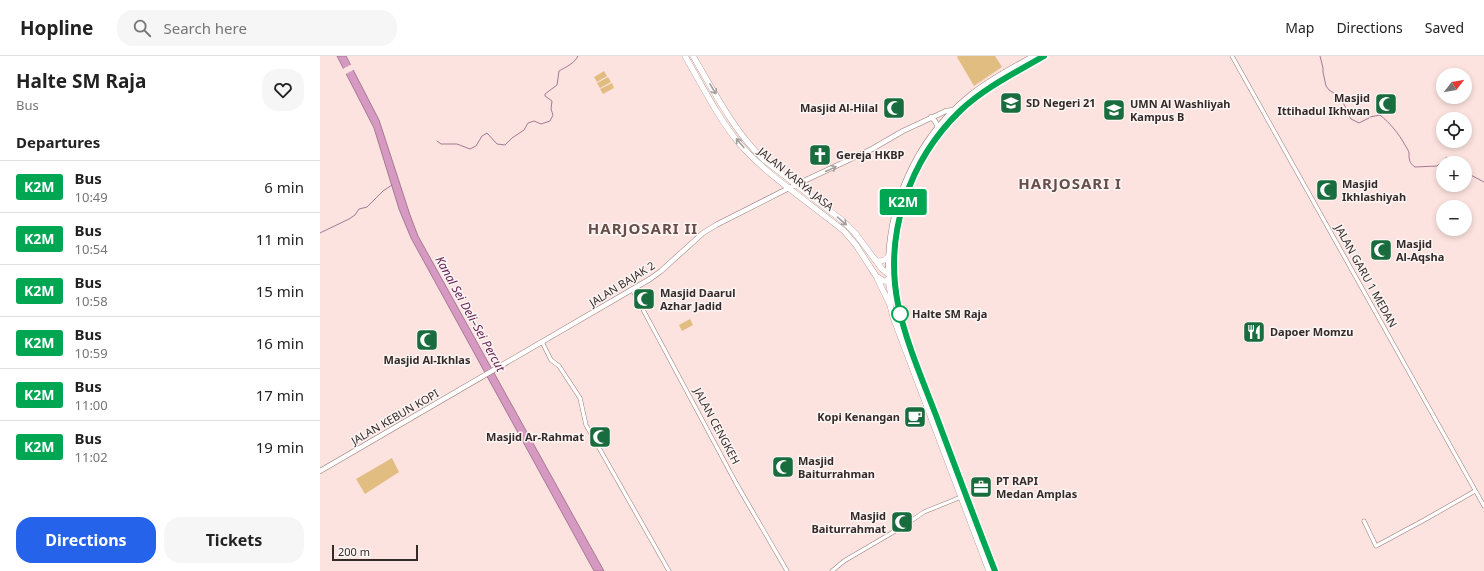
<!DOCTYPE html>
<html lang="en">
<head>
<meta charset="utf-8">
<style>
  :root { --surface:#fff; --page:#f6f6f6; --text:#222; --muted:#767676; --line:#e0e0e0; --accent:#2563eb }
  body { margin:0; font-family:"Noto Sans",sans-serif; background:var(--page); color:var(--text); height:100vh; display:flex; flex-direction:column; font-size:15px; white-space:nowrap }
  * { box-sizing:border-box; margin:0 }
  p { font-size:13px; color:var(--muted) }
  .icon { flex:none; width:22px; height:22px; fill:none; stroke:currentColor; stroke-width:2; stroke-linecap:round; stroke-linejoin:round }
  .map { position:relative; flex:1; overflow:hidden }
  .panel { display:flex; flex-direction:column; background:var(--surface); width:320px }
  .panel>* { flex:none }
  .badge { padding:0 8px; border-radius:3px; font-size:14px; line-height:26px }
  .needle { width:26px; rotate:59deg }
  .tools { position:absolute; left:1116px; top:12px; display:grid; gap:8px }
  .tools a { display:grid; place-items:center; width:36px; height:36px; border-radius:50%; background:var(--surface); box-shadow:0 2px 6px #0003; font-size:20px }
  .scale { position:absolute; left:12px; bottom:10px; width:86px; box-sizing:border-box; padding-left:4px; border:2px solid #362a28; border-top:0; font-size:11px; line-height:14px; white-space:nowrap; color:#362a28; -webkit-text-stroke:3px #fbf5f4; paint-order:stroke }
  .map>.badge { position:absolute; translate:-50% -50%; box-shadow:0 0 0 2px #fff }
  h2 { padding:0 16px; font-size:15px; line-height:36px }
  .round { display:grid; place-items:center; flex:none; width:42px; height:42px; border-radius:16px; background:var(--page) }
  .head { display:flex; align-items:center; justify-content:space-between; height:68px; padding:0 16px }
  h1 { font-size:19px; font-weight:700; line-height:30px }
  .cta { display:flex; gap:8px; margin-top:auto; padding:8px 16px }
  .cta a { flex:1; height:46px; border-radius:16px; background:var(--accent); color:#fff; font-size:16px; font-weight:700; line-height:46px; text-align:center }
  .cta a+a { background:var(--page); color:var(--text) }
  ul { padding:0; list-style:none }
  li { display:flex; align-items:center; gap:12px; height:52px; padding:0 16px; border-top:1px solid var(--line) }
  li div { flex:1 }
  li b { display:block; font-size:15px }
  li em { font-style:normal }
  li .badge { min-width:44px; font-weight:700; text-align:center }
  header { display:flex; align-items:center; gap:24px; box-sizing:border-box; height:56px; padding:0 20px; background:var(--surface); border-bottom:1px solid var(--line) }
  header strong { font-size:19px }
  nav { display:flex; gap:22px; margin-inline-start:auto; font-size:14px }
  .search { width:280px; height:36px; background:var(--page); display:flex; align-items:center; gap:10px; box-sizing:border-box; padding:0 14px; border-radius:16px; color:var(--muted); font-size:15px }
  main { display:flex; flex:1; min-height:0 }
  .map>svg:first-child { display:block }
  .green { fill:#e2bd82 }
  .water { fill:#d69ac2; stroke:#a67894 }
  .pier { fill:#fce3df }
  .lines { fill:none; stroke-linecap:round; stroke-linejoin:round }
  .stream { stroke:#a67894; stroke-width:1 }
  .minor-casing { stroke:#977c77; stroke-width:4.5 }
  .major-casing { stroke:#977c77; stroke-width:5.5 }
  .highway-casing { stroke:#977c77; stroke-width:6 }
  .minor { stroke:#fff; stroke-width:3.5 }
  .major { stroke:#fff; stroke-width:4.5 }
  .highway { stroke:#fff; stroke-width:5.5 }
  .oneway { stroke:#a59f9e }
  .line-casing { stroke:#fff; stroke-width:9 }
  .line { stroke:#00a651; stroke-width:6 }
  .stop-dot { fill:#fff; stroke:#00a651; stroke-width:2 }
  .labels { text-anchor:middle; stroke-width:3; stroke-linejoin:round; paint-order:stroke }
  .poi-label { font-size:11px; font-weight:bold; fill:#362a28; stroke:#fbf5f4; text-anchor:start }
  .street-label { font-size:11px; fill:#362a28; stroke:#fbf5f4 }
  .stop-label { font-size:11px; font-weight:bold; fill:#362a28; stroke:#fbf5f4; text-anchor:start }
  .water-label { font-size:12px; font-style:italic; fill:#672155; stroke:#fbf5f4 }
  .district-label { font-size:15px; font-weight:bold; letter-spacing:1px; fill:#664d49; stroke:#fbf5f4 }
</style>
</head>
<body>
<header>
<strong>Hopline</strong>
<div class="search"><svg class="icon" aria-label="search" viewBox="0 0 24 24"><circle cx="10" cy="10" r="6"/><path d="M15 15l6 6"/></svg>Search here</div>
<nav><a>Map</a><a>Directions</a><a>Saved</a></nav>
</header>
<main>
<section class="panel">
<div class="head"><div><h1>Halte SM Raja</h1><p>Bus</p></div><a class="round"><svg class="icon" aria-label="heart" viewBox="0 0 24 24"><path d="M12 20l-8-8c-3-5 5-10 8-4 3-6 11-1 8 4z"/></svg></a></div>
<h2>Departures</h2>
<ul>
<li><span class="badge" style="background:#00a651;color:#fff">K2M</span><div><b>Bus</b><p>10:49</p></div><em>6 min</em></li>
<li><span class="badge" style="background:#00a651;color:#fff">K2M</span><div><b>Bus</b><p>10:54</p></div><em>11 min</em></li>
<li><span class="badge" style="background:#00a651;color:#fff">K2M</span><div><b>Bus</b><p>10:58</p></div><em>15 min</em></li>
<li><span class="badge" style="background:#00a651;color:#fff">K2M</span><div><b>Bus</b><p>10:59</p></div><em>16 min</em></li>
<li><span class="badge" style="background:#00a651;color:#fff">K2M</span><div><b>Bus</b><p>11:00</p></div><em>17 min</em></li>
<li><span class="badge" style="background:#00a651;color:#fff">K2M</span><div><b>Bus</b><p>11:02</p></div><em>19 min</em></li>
</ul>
<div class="cta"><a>Directions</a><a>Tickets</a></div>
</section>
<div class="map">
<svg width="1164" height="515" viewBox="0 0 1164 515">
  <rect width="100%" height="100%" fill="#fce3df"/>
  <path class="green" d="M 638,0 L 675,0 L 682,11 L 654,30 L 637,1 Z
    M 284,15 L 287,20 L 277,26 L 274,21 Z
    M 288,21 L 291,26 L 280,32 L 277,27 Z
    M 292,27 L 294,32 L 283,38 L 280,33 Z
    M 370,263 L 373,269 L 362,275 L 359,269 Z
    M 72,402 L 79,416 L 45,438 L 36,423 Z"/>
  <path class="water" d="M 17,0 L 26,0 L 59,64 L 90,159 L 98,180 L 284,515 L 274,515 L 91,182 L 79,153 L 54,72 Z"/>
  <path class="pier" d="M 32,8 L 35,13 L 24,19 L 21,14 Z"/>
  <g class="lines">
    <path class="stream" d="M 1000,0 L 1003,12 L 1003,16 L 1006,30 L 1009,34 L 1020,41 L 1026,52
      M 1026,54 L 1031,63 L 1039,67 L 1049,62
      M 1050,61 L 1060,59 C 1070,67 1079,78 1085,89 C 1086,91 1089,95 1089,97 C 1089,103 1089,107 1095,111 L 1117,110 L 1127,101 L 1132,107
      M 117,85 L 121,88 L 137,88 L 150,93 L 156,90 L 162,80 L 167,77 L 177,88 L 185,89 L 192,82 L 204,74 L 208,67 L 214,65 L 221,68 L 230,65 L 233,59 L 231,53 L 232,45 L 225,40 L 225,38 L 237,29 L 239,15 C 246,11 255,7 258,0
      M 1145,116 L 1164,126
      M 0,177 L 29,163 L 35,159 L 39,153 L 47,151 L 63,135 L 72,129"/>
    <g class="minor-casing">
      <path id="minor" d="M 912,0 L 1164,450
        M 312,233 L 416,427 L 467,515
        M 222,286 L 231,304 L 239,310 L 260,342 L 266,369 L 349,515
        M 1044,465 L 1056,490 L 1106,463 L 1155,435
        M 512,515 L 524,505 L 582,471 L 604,456 L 641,441"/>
    </g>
    <g class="major-casing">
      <path id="major" d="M 611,61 L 615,65 L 618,71
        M 568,218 C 567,149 595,84 649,40 C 668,24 692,12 713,0
        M 574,219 C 571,151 602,80 659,39 C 679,25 702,13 724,0
        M 0,415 L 330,223 L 341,215 L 383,177 L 396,169 L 469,132 L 552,93 L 583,75 L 626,55 L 633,54"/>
    </g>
    <g class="highway-casing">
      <path id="highway" d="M 365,0 C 382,29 397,60 418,86 C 446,119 490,147 524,175 L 536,189 L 556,220 L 564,225 L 575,226
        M 373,0 C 394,35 413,74 443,103 L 523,165 L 535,177 L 562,213 L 568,218 L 574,219 C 578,265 596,307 612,350 C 633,405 654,460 675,515
        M 555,204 C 561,206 564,205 568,201
        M 557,222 L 570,249
        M 568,223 L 571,240 L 570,249 L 573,261 L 669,515"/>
    </g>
    <use href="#minor" class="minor"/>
    <use href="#major" class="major"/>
    <use href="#highway" class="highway"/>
  </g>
  <defs><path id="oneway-shaft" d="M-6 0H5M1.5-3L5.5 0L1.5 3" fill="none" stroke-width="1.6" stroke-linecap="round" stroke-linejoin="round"/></defs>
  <g class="oneway">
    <use href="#oneway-shaft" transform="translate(393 33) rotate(59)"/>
    <use href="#oneway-shaft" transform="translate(420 87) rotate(-130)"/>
    <use href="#oneway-shaft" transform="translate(511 113) rotate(-25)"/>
    <use href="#oneway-shaft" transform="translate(522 165) rotate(41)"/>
  </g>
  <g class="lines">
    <g class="line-casing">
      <path id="line" d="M 675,515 C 655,464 636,413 617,362 C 603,325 586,287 578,248 C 564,178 589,104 640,55 C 664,32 695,17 724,0"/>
    </g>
    <use href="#line" class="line"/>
  </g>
  <defs>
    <g id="school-square" transform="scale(1.15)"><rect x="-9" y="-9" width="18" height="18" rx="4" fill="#196c3d" stroke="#fbf5f4"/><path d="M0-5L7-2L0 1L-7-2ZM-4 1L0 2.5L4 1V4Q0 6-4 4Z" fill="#fff"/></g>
    <g id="mosque-square" transform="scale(1.15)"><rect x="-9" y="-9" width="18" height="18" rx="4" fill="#196c3d" stroke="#fbf5f4"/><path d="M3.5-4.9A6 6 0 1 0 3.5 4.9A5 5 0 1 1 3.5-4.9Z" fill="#fff"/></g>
    <g id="university-square" transform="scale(1.15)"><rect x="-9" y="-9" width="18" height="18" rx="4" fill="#196c3d" stroke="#fbf5f4"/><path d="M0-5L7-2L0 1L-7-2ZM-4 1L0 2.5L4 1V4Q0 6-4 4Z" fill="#fff"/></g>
    <g id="church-square" transform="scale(1.15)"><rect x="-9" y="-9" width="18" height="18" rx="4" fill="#196c3d" stroke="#fbf5f4"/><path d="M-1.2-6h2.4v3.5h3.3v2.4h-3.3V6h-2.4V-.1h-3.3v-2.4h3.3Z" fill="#fff"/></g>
    <g id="restaurant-square" transform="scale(1.15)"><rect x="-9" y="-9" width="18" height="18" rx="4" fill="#196c3d" stroke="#fbf5f4"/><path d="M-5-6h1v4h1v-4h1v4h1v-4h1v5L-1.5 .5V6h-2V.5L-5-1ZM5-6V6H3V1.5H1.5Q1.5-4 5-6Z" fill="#fff"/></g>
    <g id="cafe-square" transform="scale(1.15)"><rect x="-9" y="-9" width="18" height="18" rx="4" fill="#196c3d" stroke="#fbf5f4"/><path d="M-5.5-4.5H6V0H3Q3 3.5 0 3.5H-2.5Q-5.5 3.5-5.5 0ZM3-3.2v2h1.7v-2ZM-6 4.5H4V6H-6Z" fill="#fff"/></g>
    <g id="office-square" transform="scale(1.15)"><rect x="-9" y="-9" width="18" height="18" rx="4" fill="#196c3d" stroke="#fbf5f4"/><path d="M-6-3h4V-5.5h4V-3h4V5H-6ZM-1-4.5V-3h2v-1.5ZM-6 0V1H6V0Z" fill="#fff"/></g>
  </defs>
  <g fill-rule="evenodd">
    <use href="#school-square" x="691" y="47"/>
    <use href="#mosque-square" x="1066" y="48"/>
    <use href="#mosque-square" x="574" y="52"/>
    <use href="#university-square" x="794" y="54"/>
    <use href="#church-square" x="500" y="99"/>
    <use href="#mosque-square" x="1007" y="134"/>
    <use href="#mosque-square" x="1061" y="194"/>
    <use href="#mosque-square" x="324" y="243"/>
    <use href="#restaurant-square" x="934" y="276"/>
    <use href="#mosque-square" x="107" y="284"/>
    <use href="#cafe-square" x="595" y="361"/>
    <use href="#mosque-square" x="280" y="381"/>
    <use href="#mosque-square" x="463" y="411"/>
    <use href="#office-square" x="661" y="431"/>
    <use href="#mosque-square" x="582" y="466"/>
  </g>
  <circle class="stop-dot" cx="580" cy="258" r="8"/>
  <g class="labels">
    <g class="poi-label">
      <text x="1050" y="46" text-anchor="end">Masjid<tspan x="1050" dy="13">Ittihadul Ikhwan</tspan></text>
      <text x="706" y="51">SD Negeri 21</text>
      <text x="810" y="52">UMN Al Washliyah<tspan x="810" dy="13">Kampus B</tspan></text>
      <text x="558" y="56" text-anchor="end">Masjid Al-Hilal</text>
      <text x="516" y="103">Gereja HKBP</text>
      <text x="1022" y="132">Masjid<tspan x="1022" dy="13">Ikhlashiyah</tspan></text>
      <text x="1076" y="192">Masjid<tspan x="1076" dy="13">Al-Aqsha</tspan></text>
      <text x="340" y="241">Masjid Daarul<tspan x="340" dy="13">Azhar Jadid</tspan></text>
      <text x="950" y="280">Dapoer Momzu</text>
      <text x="107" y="308" text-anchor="middle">Masjid Al-Ikhlas</text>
      <text x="580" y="365" text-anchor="end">Kopi Kenangan</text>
      <text x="264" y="385" text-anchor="end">Masjid Ar-Rahmat</text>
      <text x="478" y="409">Masjid<tspan x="478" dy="13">Baiturrahman</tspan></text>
      <text x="676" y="429">PT RAPI<tspan x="676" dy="13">Medan Amplas</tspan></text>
      <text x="566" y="464" text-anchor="end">Masjid<tspan x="566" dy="13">Baiturrahmat</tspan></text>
    </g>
    <g class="street-label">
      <text transform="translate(476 123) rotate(39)" y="4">JALAN KARYA JASA</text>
      <text transform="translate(1046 220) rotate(61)" y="4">JALAN GARU 1 MEDAN</text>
      <text transform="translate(302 228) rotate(-32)" y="4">JALAN BAJAK 2</text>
      <text transform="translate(75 361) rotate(-30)" y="4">JALAN KEBUN KOPI</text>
      <text transform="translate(397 370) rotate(62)" y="4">JALAN CENGKEH</text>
    </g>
    <g class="stop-label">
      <text x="592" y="262">Halte SM Raja</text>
    </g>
    <g class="water-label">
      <text transform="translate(150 258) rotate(61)" y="4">Kanal Sei Deli–Sei Percut</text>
    </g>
    <g class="district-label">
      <text x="750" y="133">HARJOSARI I</text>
      <text x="323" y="178">HARJOSARI II</text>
    </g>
  </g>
</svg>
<div class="tools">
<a><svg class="needle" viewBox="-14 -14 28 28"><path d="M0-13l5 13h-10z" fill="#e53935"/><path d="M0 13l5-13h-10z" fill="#767676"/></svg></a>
<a><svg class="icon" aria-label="locate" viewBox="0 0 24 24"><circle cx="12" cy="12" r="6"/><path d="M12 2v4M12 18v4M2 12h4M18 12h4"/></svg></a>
<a>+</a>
<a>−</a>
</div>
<div class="scale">200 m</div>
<b class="badge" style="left:583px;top:146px;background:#00a651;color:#fff">K2M</b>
</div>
</main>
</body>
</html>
